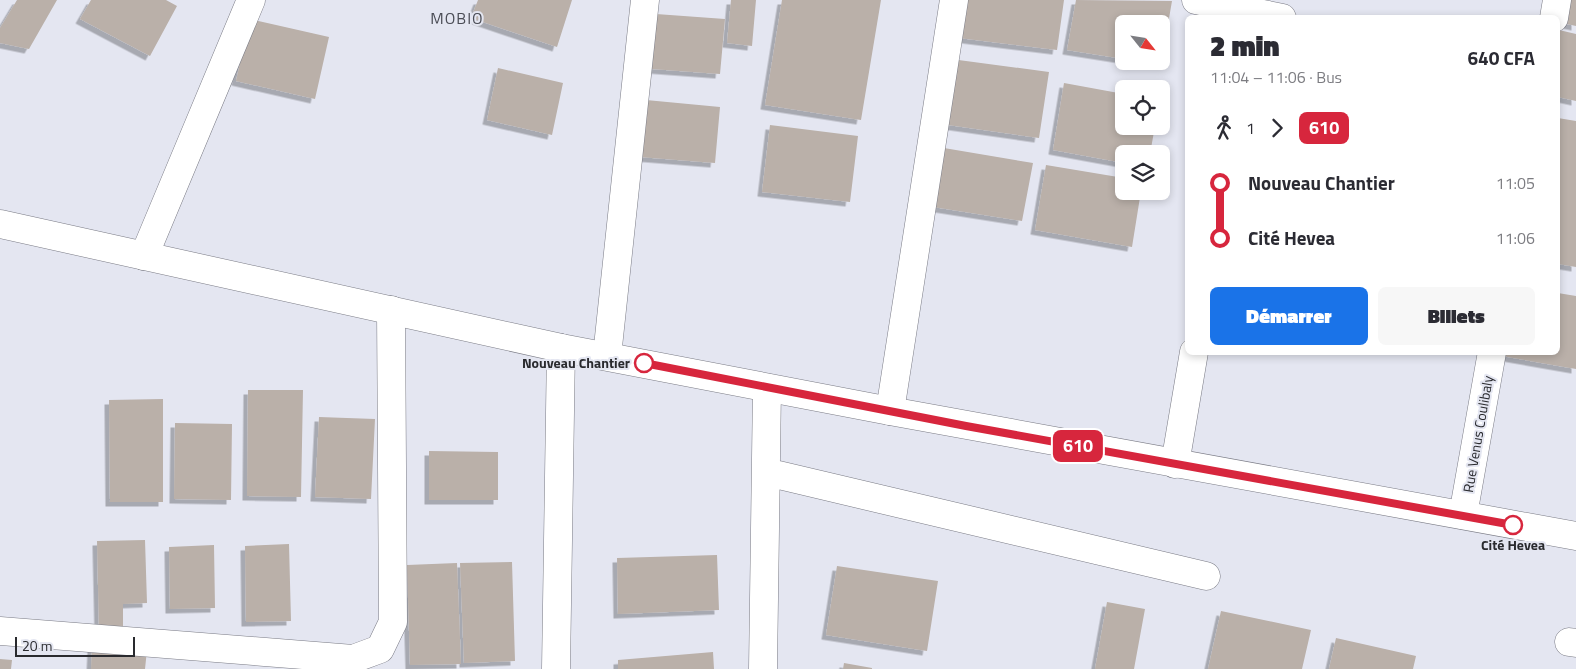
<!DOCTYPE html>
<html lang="fr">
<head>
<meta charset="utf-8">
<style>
  :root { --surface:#fff; --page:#f7f7f7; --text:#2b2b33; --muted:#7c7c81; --accent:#1a73e8 }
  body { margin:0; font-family:"Titillium Web",sans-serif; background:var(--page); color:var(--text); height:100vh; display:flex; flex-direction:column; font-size:19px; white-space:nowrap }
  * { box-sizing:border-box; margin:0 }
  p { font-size:16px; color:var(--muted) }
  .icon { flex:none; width:28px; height:28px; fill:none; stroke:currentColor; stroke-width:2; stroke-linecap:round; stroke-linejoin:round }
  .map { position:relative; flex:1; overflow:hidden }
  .details { position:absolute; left:1185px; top:15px; width:375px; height:340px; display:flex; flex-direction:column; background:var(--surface); border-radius:8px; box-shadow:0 2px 8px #0003 }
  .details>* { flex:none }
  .badge { padding:0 10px; border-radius:8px; font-size:18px; line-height:32px }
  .needle { width:32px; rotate:120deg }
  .fabs { position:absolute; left:1115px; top:15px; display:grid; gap:10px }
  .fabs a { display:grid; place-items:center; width:55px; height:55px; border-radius:8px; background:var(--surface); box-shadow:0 2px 8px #0003; font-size:25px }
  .scale { position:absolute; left:15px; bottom:12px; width:120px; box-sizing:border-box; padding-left:5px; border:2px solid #292a2e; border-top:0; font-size:14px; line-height:18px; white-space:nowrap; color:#292a2e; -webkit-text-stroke:4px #e4e6f1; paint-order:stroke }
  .map>.badge { position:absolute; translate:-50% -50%; box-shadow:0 0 0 2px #fff }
  .legs { display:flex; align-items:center; gap:8px; height:55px; padding:0 25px; font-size:16px }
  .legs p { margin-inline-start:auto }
  .headline { display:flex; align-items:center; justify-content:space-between; height:85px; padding:0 25px }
  h1 { font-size:28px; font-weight:800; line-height:38px }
  .action { display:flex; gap:10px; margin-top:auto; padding:10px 25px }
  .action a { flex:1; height:58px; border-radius:8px; background:var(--accent); color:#fff; font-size:20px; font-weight:800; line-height:58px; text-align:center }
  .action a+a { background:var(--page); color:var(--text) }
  ul { padding:0 25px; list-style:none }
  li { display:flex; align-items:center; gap:18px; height:55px; font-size:19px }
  li i { display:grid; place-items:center; width:8px; height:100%; margin:0 6px; background:currentColor }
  li i::after { content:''; width:12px; height:12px; margin:-6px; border:4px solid; border-radius:50%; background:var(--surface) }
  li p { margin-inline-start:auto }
  li:first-child i { background:linear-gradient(#0000 50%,currentColor 0) }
  li:last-child i { background:linear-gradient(currentColor 50%,#0000 0) }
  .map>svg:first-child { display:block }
  .building { fill:#bab0a9; filter:url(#shadow) }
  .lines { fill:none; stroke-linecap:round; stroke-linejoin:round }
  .minor-casing { stroke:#7a7b85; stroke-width:29 }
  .secondary-casing { stroke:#7a7b85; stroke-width:29 }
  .minor { stroke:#fff; stroke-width:28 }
  .secondary { stroke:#fff; stroke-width:28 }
  .line-1-casing { stroke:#fff; stroke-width:11 }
  .line-1 { stroke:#d7263d; stroke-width:8 }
  .stop-1-dot { fill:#fff; stroke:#d7263d; stroke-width:2.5 }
  .labels { text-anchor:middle; stroke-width:4; stroke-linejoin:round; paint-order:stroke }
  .stop-label { font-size:14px; font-weight:bold; fill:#292a2e; stroke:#e4e6f1; text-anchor:end }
  .street-label { font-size:14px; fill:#292a2e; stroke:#e4e6f1 }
  .quarter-label { font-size:16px; letter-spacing:1px; fill:#4a4c55; stroke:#e4e6f1 }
</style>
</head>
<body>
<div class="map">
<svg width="1576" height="669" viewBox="0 0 1576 669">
  <defs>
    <filter id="shadow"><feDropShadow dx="-4.5" dy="4.5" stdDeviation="0" flood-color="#0004"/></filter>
  </defs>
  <rect width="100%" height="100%" fill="#e4e6f1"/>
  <path class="building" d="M 17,0 L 57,0 L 29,49 L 0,43 L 0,28 Z
    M 91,0 L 166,0 L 177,6 L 150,56 L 80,19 Z
    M 478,0 L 572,0 L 557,47 L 471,18 Z
    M 731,0 L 756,0 L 752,46 L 727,43 Z
    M 782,0 L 881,0 L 861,120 L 765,105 Z
    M 963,0 L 1064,0 L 1057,50 L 959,38 Z
    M 1076,0 L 1172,1 L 1162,59 L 1161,24 L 1124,24 L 1124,59 L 1067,50 Z
    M 1562,0 L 1576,0 L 1576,26 L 1558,22 Z
    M 656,14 L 725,19 L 720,74 L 652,69 Z
    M 250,19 L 329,37 L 315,99 L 236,81 Z
    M 1559,30 L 1576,34 L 1576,101 L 1558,97 L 1558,37 Z
    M 951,59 L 1049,72 L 1039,138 L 941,124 Z
    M 498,68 L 563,83 L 552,135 L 487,120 Z
    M 1064,83 L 1124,94 L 1124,126 L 1155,126 L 1150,154 L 1124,154 L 1124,163 L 1053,150 Z
    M 646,100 L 720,107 L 715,163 L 640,157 Z
    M 1558,118 L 1576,121 L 1576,267 L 1558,264 Z
    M 770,125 L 858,136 L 850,202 L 762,192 Z
    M 938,147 L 1033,163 L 1022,221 L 927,206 Z
    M 1046,165 L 1124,178 L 1124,191 L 1141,191 L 1132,247 L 1035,230 Z
    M 1558,293 L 1576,296 L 1576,369 L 1496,355 L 1496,352 L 1558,352 Z
    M 248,390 L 303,390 L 301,497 L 247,496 Z
    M 163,399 L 163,502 L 110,502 L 109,400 Z
    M 319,417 L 375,419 L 371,499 L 315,497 Z
    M 175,423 L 232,424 L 231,500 L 174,499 Z
    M 429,451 L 498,452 L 498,500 L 429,500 Z
    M 145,540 L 147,603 L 123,604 L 123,628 L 99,629 L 97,541 Z
    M 289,544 L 291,621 L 246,622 L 245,546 Z
    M 214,545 L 215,608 L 170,609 L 169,547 Z
    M 717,555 L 719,610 L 618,614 L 617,558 Z
    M 512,562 L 515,661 L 464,663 L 460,563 Z
    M 457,563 L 461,664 L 410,665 L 407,565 Z
    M 837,566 L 938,581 L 927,651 L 826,635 Z
    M 1107,602 L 1145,609 L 1134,669 L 1095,669 Z
    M 1221,611 L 1311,630 L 1302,669 L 1208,669 Z
    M 1336,638 L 1416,656 L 1413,669 L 1329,669 Z
    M 92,647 L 147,650 L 145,669 L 91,669 Z
    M 713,652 L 714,669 L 618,669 L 618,660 Z
    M 0,659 L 12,660 L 11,669 L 0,669 Z
    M 844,663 L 872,668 L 872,669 L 843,669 Z"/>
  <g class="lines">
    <g class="minor-casing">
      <path id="minor" d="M 1196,0 L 1282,18
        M 1554,18 L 1557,0
        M 144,256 L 251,0
        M 607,356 L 645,0
        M 890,411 L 954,0
        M 1175,464 L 1194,352
        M 766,472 L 1206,576
        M 1463,515 L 1492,352
        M 0,631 L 353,659 L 380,649 L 393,622 L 391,310
        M 1569,642 L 1576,643
        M 556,669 L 561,348
        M 763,669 L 767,388"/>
    </g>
    <g class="secondary-casing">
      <path id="secondary" d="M 0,224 L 561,348 L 890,411 L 1576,536"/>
    </g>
    <use href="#minor" class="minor"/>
    <use href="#secondary" class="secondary"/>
  </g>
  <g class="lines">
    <g class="line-1-casing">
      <path id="line-1" d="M 644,363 L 966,426 L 1513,525"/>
    </g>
    <use href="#line-1" class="line-1"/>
  </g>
  <g class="stop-1-dot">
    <circle cx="644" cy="363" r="9"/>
    <circle cx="1513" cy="525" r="9"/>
  </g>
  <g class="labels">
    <g class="stop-label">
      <text x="630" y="368">Nouveau Chantier</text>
      <text x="1513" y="550" text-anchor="middle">Cité Hevea</text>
    </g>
    <g class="street-label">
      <text transform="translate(1478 434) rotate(-80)" y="5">Rue Venus Coulibaly</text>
    </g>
    <g class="quarter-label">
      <text x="457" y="24">MOBIO</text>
    </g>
  </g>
</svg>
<div class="fabs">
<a><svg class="needle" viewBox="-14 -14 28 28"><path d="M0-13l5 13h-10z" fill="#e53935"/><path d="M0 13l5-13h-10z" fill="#7c7c81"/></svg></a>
<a><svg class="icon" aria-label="locate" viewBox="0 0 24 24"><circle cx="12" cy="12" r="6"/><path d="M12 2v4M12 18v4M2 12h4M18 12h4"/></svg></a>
<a><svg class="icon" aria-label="layers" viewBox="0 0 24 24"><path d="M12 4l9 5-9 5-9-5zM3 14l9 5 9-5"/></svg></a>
</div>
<div class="scale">20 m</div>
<b class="badge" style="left:1078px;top:446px;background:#d7263d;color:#fff">610</b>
<section class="details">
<div class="headline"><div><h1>2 min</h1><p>11:04 – 11:06 · Bus</p></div><b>640 CFA</b></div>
<div class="legs"><svg class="icon" aria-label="walk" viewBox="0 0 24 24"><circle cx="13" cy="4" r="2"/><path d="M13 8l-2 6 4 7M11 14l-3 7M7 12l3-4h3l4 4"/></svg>1<svg class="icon" aria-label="forward" viewBox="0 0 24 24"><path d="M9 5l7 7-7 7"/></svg><b class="badge" style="background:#d7263d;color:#fff">610</b></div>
<ul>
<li><i style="color:#d7263d"></i><b>Nouveau Chantier</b><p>11:05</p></li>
<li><i style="color:#d7263d"></i><b>Cité Hevea</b><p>11:06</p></li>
</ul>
<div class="action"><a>Démarrer</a><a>Billets</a></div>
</section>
</div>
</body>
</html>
